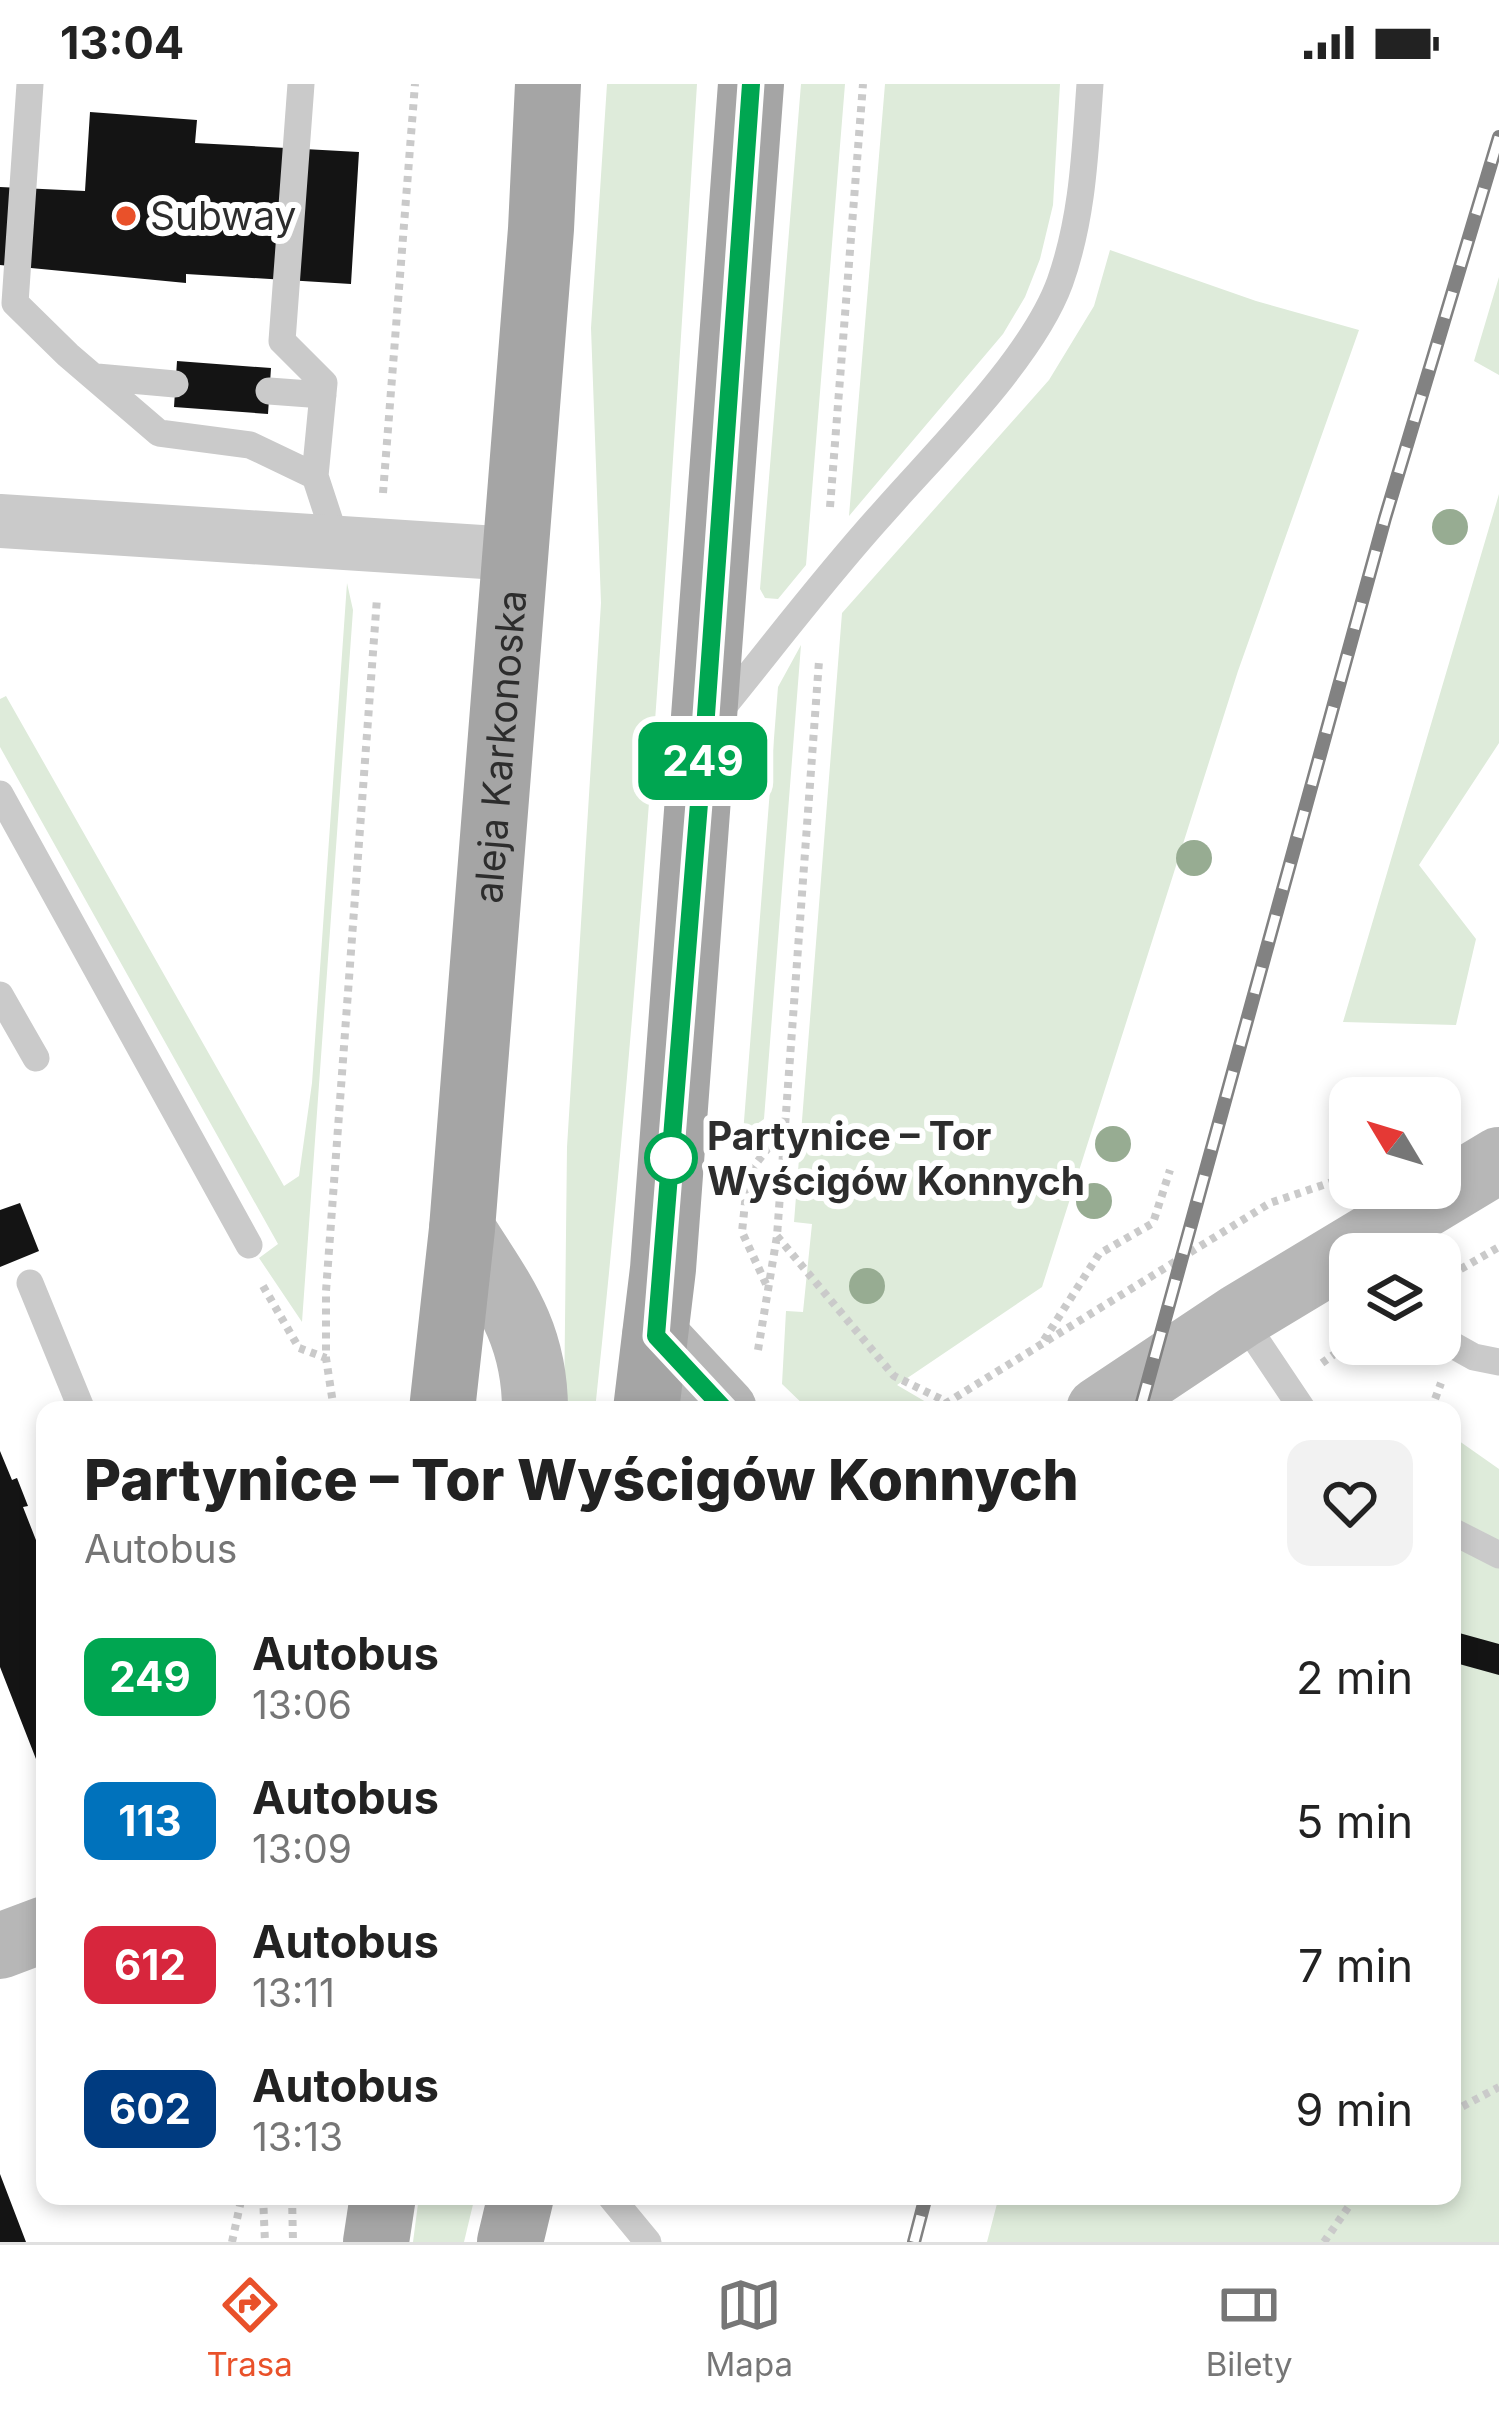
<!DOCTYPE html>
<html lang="pl">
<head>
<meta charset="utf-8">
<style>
  :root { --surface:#fff; --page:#f2f2f2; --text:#222; --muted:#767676; --line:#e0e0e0; --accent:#e9512a }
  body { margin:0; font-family:Inter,sans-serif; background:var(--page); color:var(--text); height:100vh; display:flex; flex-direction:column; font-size:45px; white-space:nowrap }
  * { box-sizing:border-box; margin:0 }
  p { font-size:39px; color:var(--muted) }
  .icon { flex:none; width:66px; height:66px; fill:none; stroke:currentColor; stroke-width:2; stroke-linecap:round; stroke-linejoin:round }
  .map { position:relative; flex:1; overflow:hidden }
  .panel { position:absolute; left:36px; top:1317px; width:1425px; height:804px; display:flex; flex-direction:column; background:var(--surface); border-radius:24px; box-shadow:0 6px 18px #0003 }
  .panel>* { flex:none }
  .badge { padding:0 24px; border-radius:18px; font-size:42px; line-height:78px }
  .needle { width:78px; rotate:308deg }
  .tools { position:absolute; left:1329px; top:993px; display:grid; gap:24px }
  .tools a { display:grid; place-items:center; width:132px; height:132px; border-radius:24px; background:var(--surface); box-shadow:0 6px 18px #0003; font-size:60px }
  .map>.badge { position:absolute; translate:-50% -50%; box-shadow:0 0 0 6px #fff }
  .round { display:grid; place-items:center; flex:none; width:126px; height:126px; border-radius:24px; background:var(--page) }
  .headline { display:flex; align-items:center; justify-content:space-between; height:204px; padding:0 48px }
  h1 { font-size:57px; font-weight:800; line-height:90px }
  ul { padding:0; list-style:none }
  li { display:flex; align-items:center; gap:36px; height:144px; padding:0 48px }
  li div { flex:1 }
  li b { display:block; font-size:45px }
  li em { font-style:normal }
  li .badge { min-width:132px; font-weight:700; text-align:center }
  .status { display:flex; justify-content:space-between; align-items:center; height:84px; padding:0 60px; background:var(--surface); direction:ltr }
  .status svg { height:33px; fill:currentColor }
  .tabs { display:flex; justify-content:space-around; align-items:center; height:168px; border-top:3px solid var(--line); background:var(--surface); font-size:33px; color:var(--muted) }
  .tabs a { display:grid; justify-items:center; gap:6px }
  .tabs .active { color:var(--accent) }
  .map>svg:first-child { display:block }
  .green { fill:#deebda }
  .building { fill:#141414 }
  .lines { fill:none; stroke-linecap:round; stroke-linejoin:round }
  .path { stroke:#cacaca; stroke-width:8; stroke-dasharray:6 6; stroke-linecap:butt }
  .lane { stroke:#cacaca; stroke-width:27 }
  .street { stroke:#cacaca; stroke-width:54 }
  .secondary { stroke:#b7b7b7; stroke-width:66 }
  .primary { stroke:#a5a5a5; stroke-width:66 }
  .rail-casing { stroke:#828282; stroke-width:14 }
  .rail { stroke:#fff; stroke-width:9; stroke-dasharray:27; stroke-linecap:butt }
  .tree { fill:#97ac92 }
  .line-casing { stroke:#fff; stroke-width:27 }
  .line { stroke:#00a651; stroke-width:18 }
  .poi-dot { fill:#e9512a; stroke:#fff; stroke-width:4.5 }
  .stop-dot { fill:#fff; stroke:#00a651; stroke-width:6 }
  .labels { text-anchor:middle; stroke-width:12; stroke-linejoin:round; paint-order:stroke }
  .poi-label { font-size:39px; fill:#2d2d2d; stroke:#fff; text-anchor:start }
  .street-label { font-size:39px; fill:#2d2d2d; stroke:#fff }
  .stop-label { font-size:39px; font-weight:bold; fill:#2d2d2d; stroke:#fff; text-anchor:start }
</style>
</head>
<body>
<div class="status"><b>13:04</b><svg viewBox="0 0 49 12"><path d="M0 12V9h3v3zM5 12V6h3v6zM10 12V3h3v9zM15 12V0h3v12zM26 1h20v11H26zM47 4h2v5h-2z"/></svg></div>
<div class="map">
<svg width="1499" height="2158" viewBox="0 0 1499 2158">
  <rect width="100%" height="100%" fill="#fff"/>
  <path class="green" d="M 607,0 L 697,0 C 669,443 642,885 595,1326 L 564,1326 L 567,1063 L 601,519 L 591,244 Z
    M 801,0 L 845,0 L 806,481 L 778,515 L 765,514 L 760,505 Z
    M 885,0 L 1060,0 L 1053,121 L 1040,175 L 1025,213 L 1003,250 L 849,432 Z
    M 1110,166 L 1256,217 L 1359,246 L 1238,587 L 1042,1203 L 897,1301 L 926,1318 L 912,1326 L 809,1326 L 782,1300 L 786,1227 L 803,1228 L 812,1140 L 794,1138 L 842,529 L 1049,296 L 1094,222 Z
    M 1499,193 L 1499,291 L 1474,277 Z
    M 1499,410 L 1499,659 L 1419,781 L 1476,855 L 1456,941 L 1343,938 Z
    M 347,499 L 353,526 L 302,1238 L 259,1174 L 278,1160 L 0,663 L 0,615 L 6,612 L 284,1102 L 299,1092 L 312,999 Z
    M 801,561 L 764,1035 L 743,1050 L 778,603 Z
    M 1452,1352 L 1499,1385 L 1499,2158 L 987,2158 L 999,2112 L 1452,2112 Z
    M 419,2112 L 475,2112 L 464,2158 L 413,2158 Z"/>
  <path class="building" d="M 90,28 L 197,36 L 195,59 L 359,68 L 351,200 L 186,190 L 186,199 L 0,181 L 0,103 L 85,107 Z
    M 177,277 L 271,284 L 268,330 L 174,323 Z
    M 20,1119 L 39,1167 L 0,1183 L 0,1126 Z
    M 0,1367 L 12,1396 L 17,1394 L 28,1422 L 23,1423 L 45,1479 L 45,1671 L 36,1675 L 0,1583 Z
    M 1452,1547 L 1499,1560 L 1499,1591 L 1452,1578 Z
    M 0,2090 L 26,2158 L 0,2158 Z"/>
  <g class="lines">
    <path class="path" d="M 383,409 L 415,0
      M 830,423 L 863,0
      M 777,1152 L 894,1292 L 947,1318
      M 1440,1197 L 1499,1163
      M 766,1200 L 742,1148 L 748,1090 L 785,1042
      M 263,1202 L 299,1264 L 326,1274
      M 1044,1256 L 1099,1170 L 1153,1139 L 1170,1086
      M 758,1266 L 777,1152 L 819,577
      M 1322,1279 L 1350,1259
      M 334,1326 L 326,1274 L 326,1207 L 377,514
      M 935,1326 L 1270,1119 L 1332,1098
      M 1431,1326 L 1441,1299
      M 1452,2028 L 1499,2003
      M 263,2112 L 265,2158
      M 292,2112 L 293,2158
      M 232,2158 L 242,2112
      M 1324,2158 L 1356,2112"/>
    <path class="lane" d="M 30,0 L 15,219 L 68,271 L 159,349 L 250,361 L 315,392 L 336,456
      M 301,0 L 282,257 L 324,299 L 315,392
      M 97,293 L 175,300
      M 269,307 L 323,311
      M 719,628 C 773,562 824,494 882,430 C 937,367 1032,275 1060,198 C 1083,133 1085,68 1090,0
      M 0,710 L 249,1161
      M 0,911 L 36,974
      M 30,1199 L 82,1326
      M 1240,1232 L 1303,1326
      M 1440,1254 L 1474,1273 L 1499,1278
      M 1452,1447 L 1499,1471
      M 610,2112 L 648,2158"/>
    <path class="street" d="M 0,437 L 514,470"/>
    <path class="secondary" d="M 462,1145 C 502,1208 535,1248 535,1326
      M 655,1252 L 724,1326
      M 1099,1326 L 1240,1232 L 1499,1076
      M 0,1862 L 45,1845"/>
    <g class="primary">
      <path id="s1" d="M 442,1326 L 462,1145 L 541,145 L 548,0"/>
      <path d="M 646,1326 L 663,1185 L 751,0"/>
      <path d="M 376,2158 L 383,2112"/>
      <path d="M 510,2158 L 521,2112"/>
    </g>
    <g class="rail-casing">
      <path id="rail" d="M 1140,1326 L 1385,434 L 1499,53
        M 914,2158 L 926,2112"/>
    </g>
    <use href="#rail" class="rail"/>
  </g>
  <g class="tree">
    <circle cx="1450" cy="443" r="18"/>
    <circle cx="1194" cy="774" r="18"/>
    <circle cx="1113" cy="1060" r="18"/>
    <circle cx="1094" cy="1117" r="18"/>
    <circle cx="867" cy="1202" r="18"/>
  </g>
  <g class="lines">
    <g class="line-casing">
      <path id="line" d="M 725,1326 L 656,1252 L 705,645 L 751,0"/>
    </g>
    <use href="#line" class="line"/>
  </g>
  <circle class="poi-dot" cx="126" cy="132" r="12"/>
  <circle class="stop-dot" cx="671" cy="1074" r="24"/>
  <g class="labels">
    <g class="poi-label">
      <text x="150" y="146">Subway</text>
    </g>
    <g class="street-label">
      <text dy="14" stroke="none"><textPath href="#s1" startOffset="666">aleja Karkonoska</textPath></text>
    </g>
    <g class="stop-label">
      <text x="707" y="1066">Partynice – Tor<tspan x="707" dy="45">Wyścigów Konnych</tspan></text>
    </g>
  </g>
</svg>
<div class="tools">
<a><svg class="needle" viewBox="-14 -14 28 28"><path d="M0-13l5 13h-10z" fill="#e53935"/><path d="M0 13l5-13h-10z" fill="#767676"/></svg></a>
<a><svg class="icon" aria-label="layers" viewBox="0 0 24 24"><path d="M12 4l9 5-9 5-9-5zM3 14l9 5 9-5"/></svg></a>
</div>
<b class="badge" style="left:703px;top:677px;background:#00a651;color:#fff">249</b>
<section class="panel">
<div class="headline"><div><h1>Partynice – Tor Wyścigów Konnych</h1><p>Autobus</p></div><a class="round"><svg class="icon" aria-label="heart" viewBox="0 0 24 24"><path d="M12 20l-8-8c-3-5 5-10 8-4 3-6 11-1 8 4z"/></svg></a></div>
<ul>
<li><span class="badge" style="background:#00a651;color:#fff">249</span><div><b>Autobus</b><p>13:06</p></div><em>2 min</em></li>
<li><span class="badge" style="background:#0072bc;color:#fff">113</span><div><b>Autobus</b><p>13:09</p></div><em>5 min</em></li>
<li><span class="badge" style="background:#d7263d;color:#fff">612</span><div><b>Autobus</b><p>13:11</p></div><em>7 min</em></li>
<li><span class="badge" style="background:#003b80;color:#fff">602</span><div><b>Autobus</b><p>13:13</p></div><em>9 min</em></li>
</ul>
</section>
</div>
<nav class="tabs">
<a class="active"><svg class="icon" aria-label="directions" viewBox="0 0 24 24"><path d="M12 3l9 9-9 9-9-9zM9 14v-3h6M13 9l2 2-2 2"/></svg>Trasa</a>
<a><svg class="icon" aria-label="map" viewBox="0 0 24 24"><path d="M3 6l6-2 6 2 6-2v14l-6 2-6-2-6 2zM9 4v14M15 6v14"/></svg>Mapa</a>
<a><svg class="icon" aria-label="tickets" viewBox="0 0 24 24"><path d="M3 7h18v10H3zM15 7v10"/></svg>Bilety</a>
</nav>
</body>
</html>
